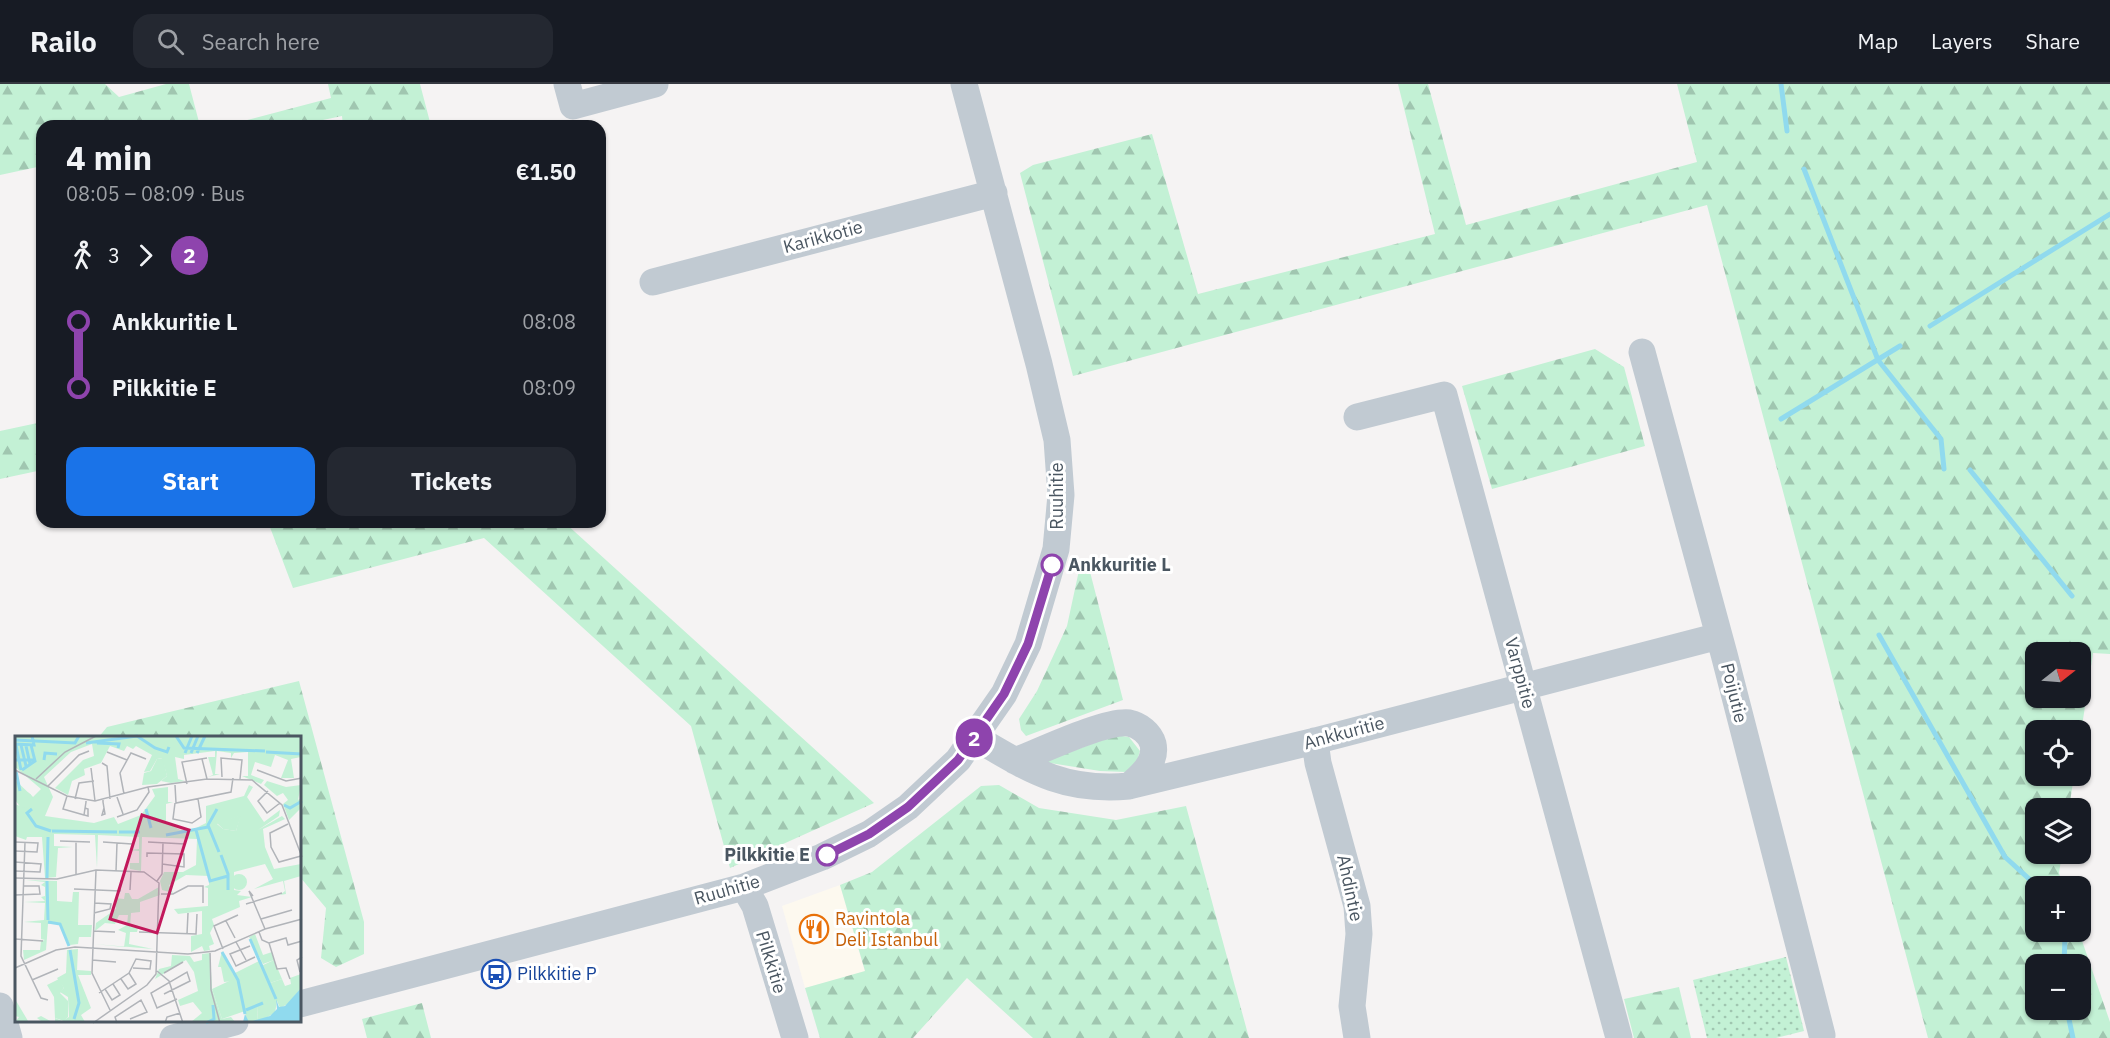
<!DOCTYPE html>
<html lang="en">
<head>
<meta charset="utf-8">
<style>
  :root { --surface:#171b24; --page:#242831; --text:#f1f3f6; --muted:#9ea1a6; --line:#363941; --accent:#1a73e8 }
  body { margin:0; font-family:"IBM Plex Sans",sans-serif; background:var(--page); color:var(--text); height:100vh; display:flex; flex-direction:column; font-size:22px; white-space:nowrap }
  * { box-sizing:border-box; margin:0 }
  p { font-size:20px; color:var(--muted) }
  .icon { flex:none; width:33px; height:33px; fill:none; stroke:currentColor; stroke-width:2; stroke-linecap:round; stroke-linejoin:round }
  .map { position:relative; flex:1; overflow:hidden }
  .panel { position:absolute; left:36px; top:36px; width:570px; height:408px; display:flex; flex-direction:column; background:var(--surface); border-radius:18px; box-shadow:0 2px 4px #0004 }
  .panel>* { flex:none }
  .badge { padding:0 12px; border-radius:20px; font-size:21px; line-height:39px }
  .needle { width:39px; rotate:73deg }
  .tools { position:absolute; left:2025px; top:558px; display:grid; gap:12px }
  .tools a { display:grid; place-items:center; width:66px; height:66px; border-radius:12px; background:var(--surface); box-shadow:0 2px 4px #0004; font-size:30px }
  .map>.badge { position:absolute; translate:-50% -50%; box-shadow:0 0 0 3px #fff }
  .legs { display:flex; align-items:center; gap:9px; height:66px; padding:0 30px; font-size:20px }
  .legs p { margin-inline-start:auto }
  .overview { display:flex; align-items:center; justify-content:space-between; height:102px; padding:0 30px }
  h1 { font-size:33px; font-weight:800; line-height:45px }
  .button { display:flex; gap:12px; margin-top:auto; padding:12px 30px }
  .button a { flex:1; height:69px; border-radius:18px; background:var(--accent); color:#fff; font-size:24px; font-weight:800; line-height:69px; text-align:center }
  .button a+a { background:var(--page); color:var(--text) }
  ul { padding:0 30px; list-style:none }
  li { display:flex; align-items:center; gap:21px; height:66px; font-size:22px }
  li i { display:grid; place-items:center; width:9px; height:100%; margin:0 8px; background:currentColor }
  li i::after { content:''; width:15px; height:15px; margin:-8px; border:4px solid; border-radius:50%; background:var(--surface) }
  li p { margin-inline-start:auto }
  li:first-child i { background:linear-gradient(#0000 50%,currentColor 0) }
  li:last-child i { background:linear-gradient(currentColor 50%,#0000 0) }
  header { display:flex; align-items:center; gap:36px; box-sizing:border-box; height:84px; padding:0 30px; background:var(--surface); border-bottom:2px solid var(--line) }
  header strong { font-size:28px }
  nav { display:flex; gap:33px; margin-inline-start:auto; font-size:21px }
  .search { width:420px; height:54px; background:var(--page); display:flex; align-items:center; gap:15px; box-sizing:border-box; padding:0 21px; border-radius:18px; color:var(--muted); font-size:22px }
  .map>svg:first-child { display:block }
  .commercial { fill:#fdf9ef }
  .forest { fill:url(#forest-firs); fill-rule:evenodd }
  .park { fill:url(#park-dots) }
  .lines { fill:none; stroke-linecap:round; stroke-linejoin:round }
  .stream { stroke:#90daee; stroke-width:5 }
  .minor { stroke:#c1cad2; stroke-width:27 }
  .line-1-casing { stroke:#fff; stroke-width:14 }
  .line-1 { stroke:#8e44ad; stroke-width:9 }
  .stop-1-dot { fill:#fff; stroke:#8e44ad; stroke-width:3 }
  .labels { text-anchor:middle; stroke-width:6; stroke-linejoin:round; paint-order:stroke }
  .street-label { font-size:18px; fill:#4a5661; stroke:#fff }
  .stop-label { font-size:18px; font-weight:bold; fill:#4a5661; stroke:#fff; text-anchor:start }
  .food-label { font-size:18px; fill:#c56008; stroke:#fff; text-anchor:start }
  .transit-label { font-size:18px; fill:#164399; stroke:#fff; text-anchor:start }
  .inset-river { fill:none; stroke:#90daee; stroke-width:3 }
  .inset-road { fill:none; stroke:#b1b4b9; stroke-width:1.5 }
  .view { fill:#c2185b; fill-opacity:0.15; stroke:#c2185b; stroke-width:3 }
  .inset-edge { fill:none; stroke:#4a5661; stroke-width:3 }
</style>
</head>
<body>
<header>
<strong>Railo</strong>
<div class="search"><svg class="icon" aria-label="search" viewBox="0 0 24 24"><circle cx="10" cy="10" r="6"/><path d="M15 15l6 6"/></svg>Search here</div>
<nav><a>Map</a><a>Layers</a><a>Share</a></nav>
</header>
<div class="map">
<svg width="2110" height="954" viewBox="0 0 2110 954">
  <defs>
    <pattern id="forest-firs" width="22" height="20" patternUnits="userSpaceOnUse" patternTransform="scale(1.5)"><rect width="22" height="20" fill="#c3f1d5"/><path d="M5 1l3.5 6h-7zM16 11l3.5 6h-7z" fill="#a0c6b0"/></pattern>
    <pattern id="park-dots" width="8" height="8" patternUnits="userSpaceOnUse" patternTransform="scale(1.5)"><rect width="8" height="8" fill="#c3f1d5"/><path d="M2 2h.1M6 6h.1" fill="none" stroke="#a0c6b0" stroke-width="1.8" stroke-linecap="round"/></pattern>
  </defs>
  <rect width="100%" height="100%" fill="#f5f3f3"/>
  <path class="commercial" d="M 840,801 L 865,888 L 805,904 L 782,822 Z"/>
  <path class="forest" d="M 0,0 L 105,0 L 119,13 L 166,0 L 189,0 L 200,42 L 42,42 L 42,82 L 0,91 Z
    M 328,0 L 420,0 L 431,42 L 343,42 L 342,32 L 294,42 L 224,42 L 331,14 Z
    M 1398,0 L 1428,0 L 1466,141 L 1697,78 L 1677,0 L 2110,0 L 2110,570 L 2093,569 L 2081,649 L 2080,646 L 2036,646 L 2036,692 L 2074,692 L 2069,724 L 2036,724 L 2036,770 L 2062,770 L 2059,789 L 2063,802 L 2036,802 L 2036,848 L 2079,848 L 2110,938 L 2110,954 L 1928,954 L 1707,121 L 1073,292 L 1020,89 L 1033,81 L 1152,50 L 1198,210 L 1435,150 ZM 2036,568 L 2080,568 L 2080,614 L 2036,614 ZM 2036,880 L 2080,880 L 2080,926 L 2036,926 Z
    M 1595,265 L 1624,283 L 1645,362 L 1492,405 L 1462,302 Z
    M 42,338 L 42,386 L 0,395 L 0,347 Z
    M 268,438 L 564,438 L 874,719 L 730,784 L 691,642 L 484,454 L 293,504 Z
    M 1081,477 L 1088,480 L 1123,616 L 1026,652 L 1021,646 L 1019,635 L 1037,607 L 1067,542 Z
    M 299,597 L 364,838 L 364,870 L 336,883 L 321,874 L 326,824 L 300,793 L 300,654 L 98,654 L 107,643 Z
    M 1115,651 L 1129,653 L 1140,667 L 1136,680 L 1126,688 L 1100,687 L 1044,678 Z
    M 999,701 L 1039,724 L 1116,736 L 1186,722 L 1249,954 L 1033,954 L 967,894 L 913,954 L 820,954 L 805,904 L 865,887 L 840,801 L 872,788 L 981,702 Z
    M 1679,903 L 1691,954 L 1634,954 L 1624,915 Z
    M 422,919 L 431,954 L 367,954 L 362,935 Z"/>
  <path class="park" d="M 1786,873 L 1804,947 L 1776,954 L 1707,954 L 1693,896 Z"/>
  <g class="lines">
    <path class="stream" d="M 1781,0 L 1787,47
      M 1804,85 L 1878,276 L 1941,355 L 1944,385
      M 1930,242 L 2110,130
      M 1781,335 L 1900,262
      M 1970,386 L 2072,512
      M 1879,551 L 2005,773 L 2037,802
      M 2063,848 L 2065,853 L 2064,880
      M 2067,926 L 2073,954"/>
    <path class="minor" d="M 567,0 L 573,22 L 655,0
      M 653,198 L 994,109
      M 1642,268 L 1724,570 L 1822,951
      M 1357,333 L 1444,311 L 1619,954
      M 974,653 C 1029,685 1062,708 1129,702 L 1315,657 L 1719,552
      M 1315,657 L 1318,679 L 1357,822 L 1359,850 L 1352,922 L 1357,954
      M 1015,677 C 1041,667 1105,636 1129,639 C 1139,641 1150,649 1153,660 C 1157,678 1141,692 1129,702
      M 744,803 L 755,822 L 795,954
      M 300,920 L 744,803 L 822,773 L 869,750 L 908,723 L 958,676 L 1004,610 L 1028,560 L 1056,465 L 1061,411 L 1057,356 L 1039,280 L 964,0
      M 0,922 L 9,954
      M 173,954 L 235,938"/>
  </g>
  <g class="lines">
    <g class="line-1-casing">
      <path id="line-1" d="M 827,771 L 869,750 L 908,723 L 958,676 L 1004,610 L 1028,560 L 1052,481"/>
    </g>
    <use href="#line-1" class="line-1"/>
  </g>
  <defs>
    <g id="restaurant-ring" transform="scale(1.5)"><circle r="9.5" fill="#fff" stroke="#e8710a" stroke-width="1.5"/><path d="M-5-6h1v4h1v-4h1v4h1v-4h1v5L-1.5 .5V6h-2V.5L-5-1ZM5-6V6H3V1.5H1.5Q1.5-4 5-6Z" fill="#e8710a"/></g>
    <g id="bus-ring" transform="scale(1.5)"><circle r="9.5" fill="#fff" stroke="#1a4fb4" stroke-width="1.5"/><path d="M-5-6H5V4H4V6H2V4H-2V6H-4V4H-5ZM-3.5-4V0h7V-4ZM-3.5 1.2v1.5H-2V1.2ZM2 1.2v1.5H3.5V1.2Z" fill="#1a4fb4"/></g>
  </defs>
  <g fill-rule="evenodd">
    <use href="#restaurant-ring" x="814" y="845"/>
    <use href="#bus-ring" x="496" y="890"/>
  </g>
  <g class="stop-1-dot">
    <circle cx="1052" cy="481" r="10"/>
    <circle cx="827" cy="771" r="10"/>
  </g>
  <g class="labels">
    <g class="street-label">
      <text transform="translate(823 153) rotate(-15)" y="6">Karikkotie</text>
      <text transform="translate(1057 412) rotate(-90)" y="6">Ruuhitie</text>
      <text transform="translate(1520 589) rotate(75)" y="6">Varppitie</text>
      <text transform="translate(1734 609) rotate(76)" y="6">Poijutie</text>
      <text transform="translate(1344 649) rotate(-15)" y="6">Ankkuritie</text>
      <text transform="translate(1350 804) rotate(78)" y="6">Ahdintie</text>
      <text transform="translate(727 806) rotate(-16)" y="6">Ruuhitie</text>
      <text transform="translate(771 878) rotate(73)" y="6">Pilkkitie</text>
    </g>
    <g class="stop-label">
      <text x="1068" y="487">Ankkuritie L</text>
      <text x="810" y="777" text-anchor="end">Pilkkitie E</text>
    </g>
    <g class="food-label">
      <text x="835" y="841">Ravintola<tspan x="835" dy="21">Deli Istanbul</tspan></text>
    </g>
    <g class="transit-label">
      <text x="517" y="896">Pilkkitie P</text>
    </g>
  </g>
  <g transform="translate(15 652)">
    <rect width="286" height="286" fill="#f5f3f3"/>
    <path d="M 148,22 L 152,40 L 142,48 L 127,49 L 129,37 L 136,35 L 142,23 ZM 246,224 L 249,232 L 218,245 L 218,238 Z" fill="#c3f1d5"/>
    <path d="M 0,0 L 286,0 L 286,21 L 276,23 L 279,42 L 266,42 L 273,24 L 260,19 L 256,31 L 240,26 L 236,39 L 249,44 L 246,48 L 227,40 L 233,40 L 233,16 L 219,17 L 216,22 L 216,17 L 202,15 L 200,38 L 205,38 L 193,41 L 198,39 L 193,21 L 200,21 L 200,15 L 169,19 L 169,23 L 160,21 L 163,43 L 170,45 L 156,47 L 146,45 L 152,40 L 147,22 L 142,23 L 135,35 L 129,36 L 137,19 L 121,10 L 118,13 L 112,10 L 109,15 L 95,10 L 86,27 L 69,33 L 70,39 L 57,45 L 53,59 L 40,52 L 68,24 L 79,20 L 77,8 L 56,16 L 29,41 L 38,61 L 30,80 L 79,87 L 99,81 L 103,88 L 126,79 L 140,60 L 137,53 L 153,51 L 153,66 L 158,66 L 151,68 L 151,86 L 165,94 L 179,93 L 191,87 L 191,70 L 229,60 L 234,49 L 238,51 L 232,61 L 249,86 L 265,74 L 264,80 L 243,94 L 267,80 L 270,83 L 248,93 L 250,111 L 259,133 L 286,128 L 286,140 L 269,145 L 271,158 L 265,159 L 270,155 L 268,145 L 239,153 L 258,143 L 250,128 L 219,136 L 219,154 L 226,155 L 222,159 L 237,161 L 224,165 L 225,171 L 197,183 L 199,189 L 195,197 L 199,208 L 194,210 L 195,214 L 189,215 L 187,210 L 176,216 L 176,200 L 187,198 L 187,175 L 163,178 L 159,173 L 193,170 L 193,152 L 189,151 L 194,149 L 194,140 L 171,139 L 154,149 L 158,157 L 147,154 L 145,145 L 149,136 L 168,136 L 181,129 L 182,103 L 127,101 L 126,135 L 115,133 L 115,127 L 124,127 L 124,115 L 113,114 L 124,113 L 124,101 L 83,99 L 82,132 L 80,99 L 39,98 L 39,110 L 58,111 L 43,112 L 41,141 L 30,142 L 27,101 L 12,101 L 11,104 L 0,100 L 0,68 L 5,70 L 0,64 L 0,44 L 18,61 L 26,53 L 0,31 ZM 225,80 L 221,95 L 208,93 L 202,88 ZM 252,45 L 271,51 L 286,49 L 283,64 L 286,62 L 286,72 L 274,84 L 268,68 L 273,64 L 268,57 L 262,60 L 249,49 ZM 11,144 L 42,145 L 42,165 L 57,166 L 58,156 L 64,156 L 63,189 L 77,189 L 76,201 L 64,201 L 63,208 L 55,209 L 45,188 L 33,188 L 31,214 L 9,224 L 8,214 L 25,214 L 26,205 L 30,204 L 26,203 L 26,187 L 9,186 L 29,184 L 30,167 L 9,166 L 30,165 L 26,161 L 30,160 L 30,151 L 26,149 L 30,146 ZM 144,151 L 145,159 L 125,166 L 125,176 L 116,177 L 115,191 L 123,192 L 122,196 L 115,196 L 114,208 L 138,213 L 79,208 L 109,211 L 111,197 L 103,194 L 112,189 L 113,179 L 104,179 L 100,188 L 90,187 L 80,195 L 81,187 L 101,173 L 100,162 L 109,163 L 110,157 L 114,157 L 117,163 L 123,163 ZM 240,198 L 248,219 L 257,216 L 259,224 L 248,228 L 234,201 ZM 207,215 L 218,238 L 218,245 L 209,246 L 206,231 L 203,231 ZM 195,217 L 197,253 L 207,283 L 216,281 L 220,286 L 176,286 L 187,277 L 178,266 L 165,270 L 163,264 L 183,255 L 179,236 L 171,224 L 140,243 L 144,233 L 156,230 L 157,219 L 175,220 L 179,226 L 187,224 L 187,218 ZM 286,238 L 286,252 L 273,268 L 265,272 L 262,265 L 260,277 L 243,286 L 242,270 L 255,247 L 267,243 L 270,250 L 276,248 L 275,242 Z" fill="#c3f1d5" fill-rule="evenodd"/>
    <path d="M 90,0 L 149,0 L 107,9 L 67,7 ZM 154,0 L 195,0 L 192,14 L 184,16 L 171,6 L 159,8 Z" fill="#c3f1d5"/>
    <path d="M 36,166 L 50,168 L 58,179 L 58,188 L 34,182 ZM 63,213 L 62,234 L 76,235 L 76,239 L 63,239 L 76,272 L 66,279 L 70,286 L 40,286 L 40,282 L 47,285 L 54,281 L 53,261 L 45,256 L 49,252 L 42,242 L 51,237 L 52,214 ZM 0,263 L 13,285 L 26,285 L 22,282 L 26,280 L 37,286 L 0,286 L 4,281 L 0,280 Z" fill="#c3f1d5"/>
    <path d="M 259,224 L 267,243 L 255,247 L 259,262 L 242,270 L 243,286 L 232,286 L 230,275 L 207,283 L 197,253 Z" fill="#c3f1d5"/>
    <path d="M2 64a8 8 0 1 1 16 0a8 8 0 1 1-16 0ZM 226,79 L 221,95 L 208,93 L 202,87 ZM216 146a8 8 0 1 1 16 0a8 8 0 1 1-16 0ZM 44,243 L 49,252 L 45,257 L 53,265 L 53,281 L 49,285 L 40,282 L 39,261 L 32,249 Z" fill="#c3f1d5"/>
    <path d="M 286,252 L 286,286 L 228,286 L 230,278 L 234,286 L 255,280 L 262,273 L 261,263 L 264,271 L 270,270 Z" fill="#90daee"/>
    <path class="inset-river" d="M 161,0 L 169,12 L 250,15M 0,4 L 60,7 L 64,0M 71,7 L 122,0 L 140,12 L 152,16 L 154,11M 82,7 L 104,8 L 103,12M 0,8 L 19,9 L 17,0M 1,9 L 6,34M 6,9 L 11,30M 11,10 L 15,28M 251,16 L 287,18M 170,17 L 177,0M 176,17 L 183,0M 182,17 L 190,0M 0,24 L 21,24M 29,24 L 30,17 L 42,18M 7,34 L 20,25 L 16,9M 1,35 L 5,55M 269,69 L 275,72 L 287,65M 17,73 L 12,77 L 21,90 L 36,95M 131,73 L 136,92M 202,73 L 193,89 L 204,116M 181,94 L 195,145 L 213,140M 37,95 L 102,96M 104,96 L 125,96M 151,99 L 193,91M 206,119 L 213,138 L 213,154M 32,142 L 33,101M 32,145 L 33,184M 33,186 L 45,188 L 54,210M 235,203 L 261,263M 55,214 L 64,267 L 59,283M 207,216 L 223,244 L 230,278M 231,274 L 248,267M 191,287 L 199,283 L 198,269"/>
    <path class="inset-road" d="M 92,16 L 112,24M 187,23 L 192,43M 87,27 L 92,30 L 95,63M 76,32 L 80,65M 0,34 L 52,60 L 80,65 L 133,51 L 192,43 L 237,44 L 267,69 L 287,121M 242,34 L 271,45 L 287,42M 207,41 L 206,22 L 227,24 L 225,43M 21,43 L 50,16 L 81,0M 172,48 L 167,26 L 192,22M 160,49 L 161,67 L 216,56 L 218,42M 33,50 L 64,19 L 74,15M 253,55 L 243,65 L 252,77 L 265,67M 109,58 L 105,37 L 116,17 L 131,23M 52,60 L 48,73 L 69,79M 102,61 L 108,78M 60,63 L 64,47 L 79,45M 88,64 L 88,66 L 90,78 L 87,79 L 89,72M 160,67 L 158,83 L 177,87 L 186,81 L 183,63M 70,72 L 73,73 L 73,80 L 69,79 L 71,66 L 71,65M 102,81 L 122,74 L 134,56 L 133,51M 273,88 L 255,97 L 256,111 L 264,126 L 286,120M 45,105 L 75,106M 0,106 L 23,107 L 22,116 L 0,115M 10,106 L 6,220 L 26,262 L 33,264M 88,106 L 117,108M 133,106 L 170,108M 132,121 L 132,117 L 169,118 L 169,131 L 147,128M 0,126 L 26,128 L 25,136 L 0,135M 81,134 L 77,237 L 95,274M 101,135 L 102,107M 61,138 L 61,106M 0,142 L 42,143 L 81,134 L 129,136 L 144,147 L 141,238 L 132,249 L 78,287M 142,145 L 147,138 L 148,107M 59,153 L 105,155 L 106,144M 115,154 L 116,136M 146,158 L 158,158 L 173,150 L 188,150 L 188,167M 0,159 L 25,158 L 24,150 L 8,150M 238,160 L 234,155 L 250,193M 231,168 L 267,157M 79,177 L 95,173 L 96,168 L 79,167M 246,183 L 277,174M 211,185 L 220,202M 78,195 L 100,196M 124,196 L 181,198 L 182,178M 244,196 L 247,204 L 254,207 L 262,233 L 271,232 L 275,243M 172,198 L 173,177M 0,203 L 28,205M 221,206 L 231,224M 254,207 L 271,202 L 273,209 L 287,205M 235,210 L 215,218 L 221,230 L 240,221M 208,213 L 199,190 L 223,179M 195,215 L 196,254 L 205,287M 77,224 L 101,226M 0,232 L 41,214 L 60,211 L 173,218 L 200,215 L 250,193 L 287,183M 142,235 L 154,245 L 168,287M 285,236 L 282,224 L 287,221M 149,237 L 168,226M 106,243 L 113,253 L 121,248 L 114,237M 17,244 L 43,233M 90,253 L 97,264 L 105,259 L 98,248M 84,257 L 114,237 L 121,223 L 136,225 L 135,233 L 118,232M 149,258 L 175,245 L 172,236 L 136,257 L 142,272 L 162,263M 102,287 L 100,281 L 126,264 L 132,276 L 115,283M 150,287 L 152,281 L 165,277"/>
    <path class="view" d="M 127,79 L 174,94 L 142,197 L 95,183 Z"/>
    <rect width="286" height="286" class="inset-edge"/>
  </g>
</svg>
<div class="tools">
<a><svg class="needle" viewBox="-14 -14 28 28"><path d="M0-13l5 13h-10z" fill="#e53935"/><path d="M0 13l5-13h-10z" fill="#9ea1a6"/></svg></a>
<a><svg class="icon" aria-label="locate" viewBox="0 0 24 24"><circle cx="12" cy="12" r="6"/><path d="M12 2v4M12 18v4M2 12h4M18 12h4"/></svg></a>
<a><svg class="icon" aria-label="layers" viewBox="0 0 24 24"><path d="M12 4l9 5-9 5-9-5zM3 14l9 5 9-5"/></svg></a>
<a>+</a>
<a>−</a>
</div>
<b class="badge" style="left:974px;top:654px;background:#8e44ad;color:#fff">2</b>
<section class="panel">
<div class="overview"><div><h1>4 min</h1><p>08:05 – 08:09 · Bus</p></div><b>€1.50</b></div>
<div class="legs"><svg class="icon" aria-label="walk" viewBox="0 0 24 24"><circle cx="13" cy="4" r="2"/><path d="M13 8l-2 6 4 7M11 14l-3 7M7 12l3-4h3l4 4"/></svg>3<svg class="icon" aria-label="forward" viewBox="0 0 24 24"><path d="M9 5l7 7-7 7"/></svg><b class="badge" style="background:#8e44ad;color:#fff">2</b></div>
<ul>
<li><i style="color:#8e44ad"></i><b>Ankkuritie L</b><p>08:08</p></li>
<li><i style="color:#8e44ad"></i><b>Pilkkitie E</b><p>08:09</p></li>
</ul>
<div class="button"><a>Start</a><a>Tickets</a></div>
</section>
</div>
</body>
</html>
